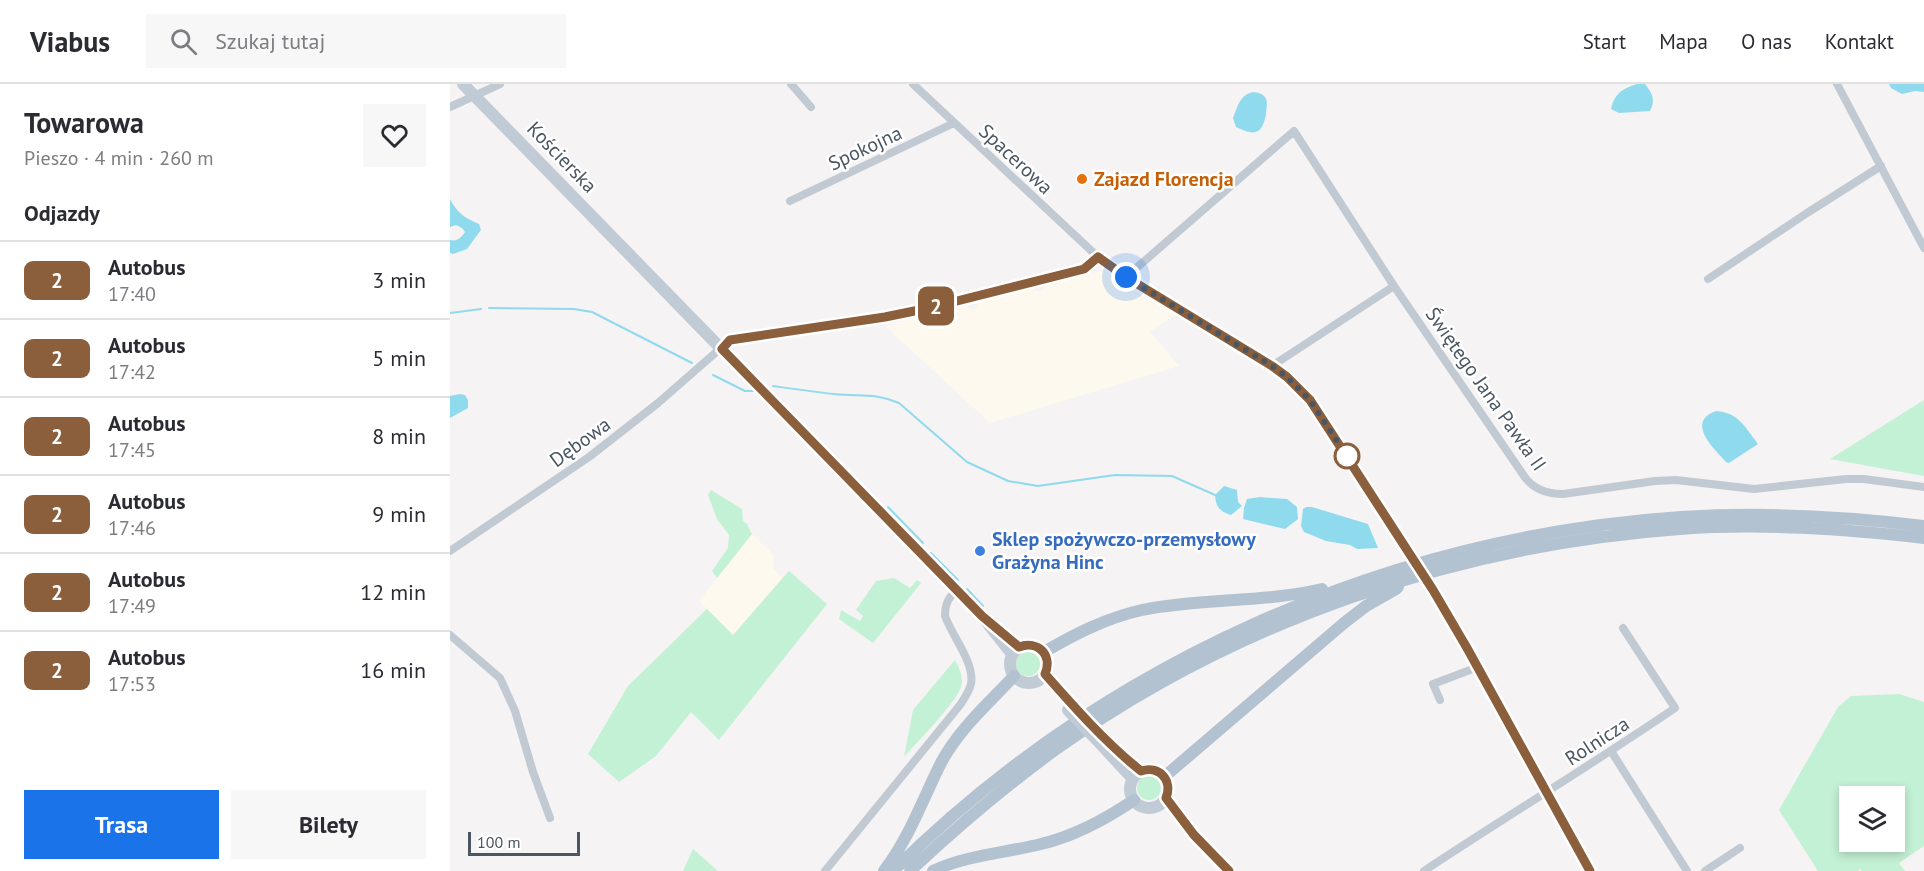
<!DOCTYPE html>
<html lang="pl">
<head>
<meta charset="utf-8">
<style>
  :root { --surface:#fff; --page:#f7f7f7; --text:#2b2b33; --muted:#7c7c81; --line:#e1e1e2; --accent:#1a73e8 }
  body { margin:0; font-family:"PT Sans",sans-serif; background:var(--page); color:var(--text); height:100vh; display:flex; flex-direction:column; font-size:22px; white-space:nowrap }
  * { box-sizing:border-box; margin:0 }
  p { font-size:20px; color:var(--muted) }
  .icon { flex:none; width:33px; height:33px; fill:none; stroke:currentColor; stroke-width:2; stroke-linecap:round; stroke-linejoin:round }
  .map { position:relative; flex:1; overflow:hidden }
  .sheet { display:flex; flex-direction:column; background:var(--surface); width:450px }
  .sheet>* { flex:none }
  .badge { padding:0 12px; border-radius:9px; font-size:21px; line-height:39px }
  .buttons { position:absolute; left:1389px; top:702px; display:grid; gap:12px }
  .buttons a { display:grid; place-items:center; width:66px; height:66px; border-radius:0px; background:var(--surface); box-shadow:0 3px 9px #0003; font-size:30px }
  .scale { position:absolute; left:18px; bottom:15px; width:112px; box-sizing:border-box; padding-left:6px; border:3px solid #4a5661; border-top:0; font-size:16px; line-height:21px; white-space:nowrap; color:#4a5661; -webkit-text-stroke:4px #fff; paint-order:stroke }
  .you { position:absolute; width:30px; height:30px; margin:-15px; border:4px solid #fff; border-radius:50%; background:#1a73e8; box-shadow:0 0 0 9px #1a73e833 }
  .map>.badge { position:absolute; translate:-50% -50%; box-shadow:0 0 0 3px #fff }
  h2 { padding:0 24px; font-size:22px; line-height:54px }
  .round { display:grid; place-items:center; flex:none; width:63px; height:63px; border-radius:0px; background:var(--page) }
  .summary { display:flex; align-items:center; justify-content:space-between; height:102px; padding:0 24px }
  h1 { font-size:28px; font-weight:700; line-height:45px }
  .primary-button { display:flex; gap:12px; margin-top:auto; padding:12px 24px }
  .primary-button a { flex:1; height:69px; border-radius:0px; background:var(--accent); color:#fff; font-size:24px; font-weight:700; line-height:69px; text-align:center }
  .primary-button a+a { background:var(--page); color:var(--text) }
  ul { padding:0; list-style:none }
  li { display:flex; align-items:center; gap:18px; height:78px; padding:0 24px; border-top:2px solid var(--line) }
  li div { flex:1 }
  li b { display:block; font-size:22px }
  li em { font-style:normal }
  li .badge { min-width:66px; font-weight:700; text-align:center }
  header { display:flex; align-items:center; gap:36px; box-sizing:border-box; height:84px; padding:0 30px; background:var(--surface); border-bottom:2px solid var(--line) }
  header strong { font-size:28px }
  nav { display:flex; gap:33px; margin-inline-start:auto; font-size:21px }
  .search { width:420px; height:54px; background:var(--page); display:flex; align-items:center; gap:15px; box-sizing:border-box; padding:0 21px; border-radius:0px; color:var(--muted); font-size:22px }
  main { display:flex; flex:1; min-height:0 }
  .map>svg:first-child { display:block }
  .commercial { fill:#fdf9ef }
  .green { fill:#c3f1d5; fill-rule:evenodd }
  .water { fill:#90daee }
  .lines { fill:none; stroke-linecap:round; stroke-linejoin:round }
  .stream { stroke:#90daee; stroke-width:2 }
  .minor { stroke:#c1cad2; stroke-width:8 }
  .secondary { stroke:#c1cbd6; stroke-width:12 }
  .primary { stroke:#b3c2d1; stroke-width:12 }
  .minor-bridge { stroke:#c1cad2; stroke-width:8 }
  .secondary-bridge { stroke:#c1cbd6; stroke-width:12 }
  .line-casing { stroke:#fff; stroke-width:14 }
  .line { stroke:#8b5e3c; stroke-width:9 }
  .walk { stroke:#4a5661; stroke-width:6; stroke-dasharray:0 10.8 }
  .food-dot { fill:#e8710a; stroke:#fff; stroke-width:2 }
  .stop-dot { fill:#fff; stroke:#8b5e3c; stroke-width:3 }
  .shop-dot { fill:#3f7fe0; stroke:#fff; stroke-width:2 }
  .labels { text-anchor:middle; stroke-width:5; stroke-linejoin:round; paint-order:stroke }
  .street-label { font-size:20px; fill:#4a5661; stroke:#fff }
  .food-label { font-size:20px; font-weight:bold; fill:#c56008; stroke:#fff; text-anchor:start }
  .shop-label { font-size:20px; font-weight:bold; fill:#366cbe; stroke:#fff; text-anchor:start }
</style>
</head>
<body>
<header>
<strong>Viabus</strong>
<div class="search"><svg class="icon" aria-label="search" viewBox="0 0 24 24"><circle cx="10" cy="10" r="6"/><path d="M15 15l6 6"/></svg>Szukaj tutaj</div>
<nav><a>Start</a><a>Mapa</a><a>O nas</a><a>Kontakt</a></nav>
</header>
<main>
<section class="sheet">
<div class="summary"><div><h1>Towarowa</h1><p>Pieszo · 4 min · 260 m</p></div><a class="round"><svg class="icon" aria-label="heart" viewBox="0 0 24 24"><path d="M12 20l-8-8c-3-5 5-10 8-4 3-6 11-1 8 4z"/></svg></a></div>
<h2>Odjazdy</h2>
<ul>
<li><span class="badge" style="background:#8b5e3c;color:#fff">2</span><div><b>Autobus</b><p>17:40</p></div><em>3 min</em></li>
<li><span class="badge" style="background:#8b5e3c;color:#fff">2</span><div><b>Autobus</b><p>17:42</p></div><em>5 min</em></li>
<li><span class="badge" style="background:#8b5e3c;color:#fff">2</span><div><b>Autobus</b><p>17:45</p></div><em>8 min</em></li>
<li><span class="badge" style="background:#8b5e3c;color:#fff">2</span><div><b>Autobus</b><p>17:46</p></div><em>9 min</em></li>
<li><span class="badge" style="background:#8b5e3c;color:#fff">2</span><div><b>Autobus</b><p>17:49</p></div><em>12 min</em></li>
<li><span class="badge" style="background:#8b5e3c;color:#fff">2</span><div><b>Autobus</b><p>17:53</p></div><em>16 min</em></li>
</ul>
<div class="primary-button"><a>Trasa</a><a>Bilety</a></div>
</section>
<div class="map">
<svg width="1474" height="787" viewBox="0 0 1474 787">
  <rect width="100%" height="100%" fill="#f5f3f3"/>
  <path class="commercial" d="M 656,185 L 728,229 L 700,248 L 729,282 L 540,339 L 435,242 L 474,231 L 479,235 L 486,234 L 489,227 L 513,221 L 524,226 L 529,222 L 525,218 L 580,204 L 589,208 L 594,205 L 591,201 Z
    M 302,450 L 324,471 L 323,484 L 332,494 L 283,552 L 249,517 Z"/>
  <path class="green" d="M 1474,316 L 1474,392 L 1380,375 Z
    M 261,406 L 292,425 L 293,437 L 297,440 L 302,450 L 267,494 L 262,487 L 278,464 L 279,451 L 267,435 L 258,411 Z
    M 339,487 L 377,520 L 269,656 L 241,628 L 206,672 L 169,698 L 138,670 L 178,602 L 257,525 L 283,551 Z
    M 444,494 L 460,504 L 467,496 L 471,499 L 423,559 L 389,535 L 391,526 L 410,537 L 413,532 L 406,526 L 426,497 Z
    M566 580a12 12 0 1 1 24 0a12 12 0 1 1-24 0Z
    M 505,576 C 509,583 514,594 511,603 C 505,620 468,657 454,673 L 463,626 Z
    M 1449,610 L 1474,618 L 1474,762 L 1449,779 L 1455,787 L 1412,787 L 1410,785 L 1408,787 L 1368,787 L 1329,726 L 1388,623 L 1401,612 ZM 1400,712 L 1444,712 L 1444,758 L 1400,758 Z
    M687 704a12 12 0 1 1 24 0a12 12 0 1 1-24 0Z
    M 243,765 L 268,787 L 233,787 Z"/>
  <path class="water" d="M 1187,0 L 1195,0 C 1202,9 1206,16 1200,27 L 1169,29 L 1161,25 C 1165,9 1172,5 1187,0 Z
    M 1439,0 L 1474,0 L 1474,8 L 1465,7 L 1452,10 L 1441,4 Z
    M 804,8 C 809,9 814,10 816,15 C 818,19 816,26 816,30 C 812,51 805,52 786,43 L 783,34 C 788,22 790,10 804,8 Z
    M 0,115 C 7,129 15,134 29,140 L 31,146 L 17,165 L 3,170 L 0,169 L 0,156 C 7,158 12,153 15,148 L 12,144 L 6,141 L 0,143 Z
    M 10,310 L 15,311 L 18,316 L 18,324 L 0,334 L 0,312 Z
    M 1266,327 C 1289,329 1295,343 1308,360 L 1279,379 L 1276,378 C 1264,365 1235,338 1266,327 Z
    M 774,402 L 787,406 L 788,418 L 792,422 L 781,431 C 769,427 766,423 765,411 Z
    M 810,413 L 837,415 L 847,423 L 848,435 L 835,445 L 793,435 L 794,424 L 797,415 Z
    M 856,423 L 862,423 L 918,440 L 928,464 L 907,465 L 900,461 L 876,457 L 854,448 L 851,442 L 853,425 Z"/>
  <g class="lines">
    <path class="stream" d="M 39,224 L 124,225 L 142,228 L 242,279
      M 0,229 L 31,225
      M 263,291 L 295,307 L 304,307
      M 323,302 C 344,305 364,308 384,310 C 410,313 423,308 449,319 L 517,378 L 558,397 L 588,402 L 665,391 L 722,392 L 765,411
      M 438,423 L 473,459
      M 481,469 L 508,496
      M 517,505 L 533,522"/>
    <path class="minor" d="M 341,0 L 361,23
      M 463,0 L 648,173 C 686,201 727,224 768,249 C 801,269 833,287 860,316 L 956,465
      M 1387,0 L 1474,164
      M 0,23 L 50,0
      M 340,117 L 504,39
      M 676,193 L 844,47 L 944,202 L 1074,392 C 1083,405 1097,410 1113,410 L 1205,397 L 1226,396 L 1304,405 L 1396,395 L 1414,395 L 1474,403
      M 1258,195 L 1357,129 L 1431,82
      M 822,282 L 944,202
      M 0,467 L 139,373 L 208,319 L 280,256 L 435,233 L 479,224 L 634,185 L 648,173
      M 983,505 L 1017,564 L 1140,787
      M 0,551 L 50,594 L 65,627 L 83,688 L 100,734
      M 990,616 L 983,600 L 1028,583
      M 1161,667 L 1237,787
      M 375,787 L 510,621 C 514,615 519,608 521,600 C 525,579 502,552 495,532 C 495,520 498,514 507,506
      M 974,787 C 1057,732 1143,680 1225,624 L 1173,544
      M 1255,787 L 1290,764"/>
    <path class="secondary" d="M 13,0 L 532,532 L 562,570
      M560 580a19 19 0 1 1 38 0a19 19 0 1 1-38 0Z
      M 595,590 L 624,623
      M 646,655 L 683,695
      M680 705a19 19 0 1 1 38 0a19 19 0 1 1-38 0Z
      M 716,714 L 744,751 L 779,787"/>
    <path class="primary" d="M 594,568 C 625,550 656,534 692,526 C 751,514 813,519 872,505
      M 714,693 L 894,539 L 916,522 L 946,505 L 948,503
      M 434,787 C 460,753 473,714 492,677 C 510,644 539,619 564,592
      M 443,787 C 653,579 936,453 1231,433 C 1312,428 1393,432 1474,442
      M 460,787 C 506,744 554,703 605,666 C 787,536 1008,461 1230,445 C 1312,439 1393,445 1474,454
      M 483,787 C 516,771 556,769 591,760 C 625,752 656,735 684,716"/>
    <path class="minor-bridge" d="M 956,465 L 983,505"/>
    <path class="secondary-bridge" d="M 618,626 L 646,655"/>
  </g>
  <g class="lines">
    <g class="line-casing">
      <path id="line" d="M 779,787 L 744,751 L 716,714 C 723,696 709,681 691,687 C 656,659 625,624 595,590 C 603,571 588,556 569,563 L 532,532 L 272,265 L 280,256 L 435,233 L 479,224 L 634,185 L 648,173 L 676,193 L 822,282 L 837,293 L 860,316 L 983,506 L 1017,564 L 1140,787"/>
    </g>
    <use href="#line" class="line"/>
    <path class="walk" d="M 676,193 L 822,282 L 837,293 L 860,316 L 898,374 L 897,372"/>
  </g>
  <circle class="food-dot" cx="632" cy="95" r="6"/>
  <circle class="stop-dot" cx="897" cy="372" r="12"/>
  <circle class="shop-dot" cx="530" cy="467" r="6"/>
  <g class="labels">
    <g class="street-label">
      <text transform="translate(415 64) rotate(-25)" y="7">Spokojna</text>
      <text transform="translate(112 73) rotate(46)" y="7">Kościerska</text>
      <text transform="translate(566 75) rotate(43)" y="7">Spacerowa</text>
      <text transform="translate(1036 305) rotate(55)" y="7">Świętego Jana Pawła II</text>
      <text transform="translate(130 358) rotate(-36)" y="7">Dębowa</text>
      <text transform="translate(1147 657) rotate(-33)" y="7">Rolnicza</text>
    </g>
    <g class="food-label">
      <text x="644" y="102">Zajazd Florencja</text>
    </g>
    <g class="shop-label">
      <text x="542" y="462">Sklep spożywczo-przemysłowy<tspan x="542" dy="23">Grażyna Hinc</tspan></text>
    </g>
  </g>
</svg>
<div class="buttons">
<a><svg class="icon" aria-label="layers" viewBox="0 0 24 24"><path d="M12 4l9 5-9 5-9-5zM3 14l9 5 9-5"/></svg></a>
</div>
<div class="scale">100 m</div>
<div class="you" style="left:676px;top:193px"></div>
<b class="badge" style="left:486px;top:222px;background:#8b5e3c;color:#fff">2</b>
</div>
</main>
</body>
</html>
